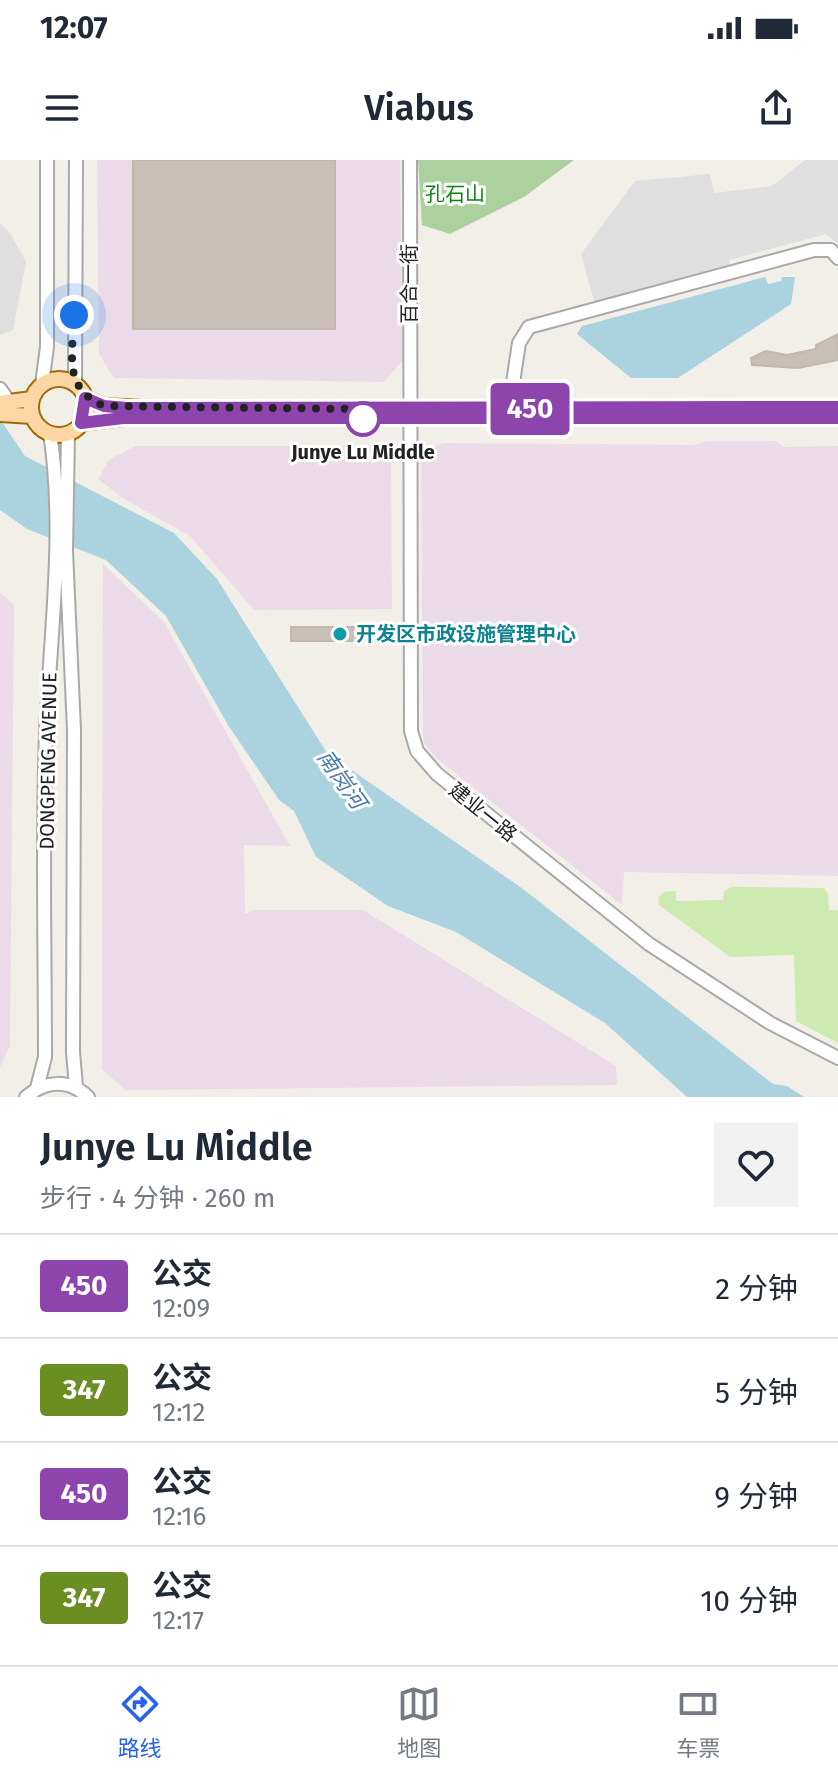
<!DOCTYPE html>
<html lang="zh">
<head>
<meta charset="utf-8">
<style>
  :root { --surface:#fff; --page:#f2f2f3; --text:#1f2937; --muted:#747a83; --line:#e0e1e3; --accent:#2563eb }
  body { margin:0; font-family:"Fira Sans","Noto Sans SC",sans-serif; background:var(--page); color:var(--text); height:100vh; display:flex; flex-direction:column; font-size:30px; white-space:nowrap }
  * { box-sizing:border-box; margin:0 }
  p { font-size:26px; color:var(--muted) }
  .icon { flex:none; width:44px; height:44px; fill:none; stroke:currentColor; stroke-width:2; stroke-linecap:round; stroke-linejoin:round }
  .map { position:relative; height:937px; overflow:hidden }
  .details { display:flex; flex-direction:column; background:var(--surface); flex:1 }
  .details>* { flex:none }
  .badge { padding:0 16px; border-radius:6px; font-size:28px; line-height:52px }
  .you { position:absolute; width:40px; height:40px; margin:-20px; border:6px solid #fff; border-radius:50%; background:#1a73e8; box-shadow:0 0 0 12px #1a73e833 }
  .map>.badge { position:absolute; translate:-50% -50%; box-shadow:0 0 0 4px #fff }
  .round { display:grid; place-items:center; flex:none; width:84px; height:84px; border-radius:0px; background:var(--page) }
  .head { display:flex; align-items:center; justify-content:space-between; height:136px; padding:0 40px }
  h1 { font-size:38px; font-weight:600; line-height:60px }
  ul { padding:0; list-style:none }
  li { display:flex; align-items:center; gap:24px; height:104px; padding:0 40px; border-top:2px solid var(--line) }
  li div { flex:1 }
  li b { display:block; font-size:30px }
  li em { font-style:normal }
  li .badge { min-width:88px; font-weight:700; text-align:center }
  .status { display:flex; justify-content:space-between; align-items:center; height:56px; padding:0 40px; background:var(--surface); direction:ltr }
  .status svg { height:22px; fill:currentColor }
  header { display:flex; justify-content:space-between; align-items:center; height:104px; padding:0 40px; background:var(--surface); font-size:36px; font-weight:600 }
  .dock { display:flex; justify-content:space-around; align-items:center; height:112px; border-top:2px solid var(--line); background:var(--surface); font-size:22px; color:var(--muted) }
  .dock a { display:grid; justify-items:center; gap:4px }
  .dock .selected { color:var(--accent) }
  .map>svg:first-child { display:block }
  .residential { fill:#e0dfdf }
  .industrial { fill:#ebdbe8 }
  .grass { fill:#cdebb0 }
  .forest { fill:#add19e }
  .water { fill:#aad3df }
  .building { fill:#c7bfb8; stroke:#c4b6ab; stroke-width:2 }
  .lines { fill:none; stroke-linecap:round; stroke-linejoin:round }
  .minor-casing { stroke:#a9a9a9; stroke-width:16 }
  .major-casing { stroke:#a06b00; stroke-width:18 }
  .minor { stroke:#fff; stroke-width:12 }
  .major { stroke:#fcd6a4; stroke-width:14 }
  .line-casing { stroke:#fff; stroke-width:18 }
  .line { stroke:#8e44ad; stroke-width:12 }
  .walk { stroke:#222; stroke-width:8; stroke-dasharray:0 14.4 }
  .stop-dot { fill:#fff; stroke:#8e44ad; stroke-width:4 }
  .culture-dot { fill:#0f9aa8; stroke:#fff; stroke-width:3 }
  .labels { text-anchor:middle; stroke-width:6; stroke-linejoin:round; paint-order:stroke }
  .park-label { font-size:20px; fill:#0c8416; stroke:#fff }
  .street-label { font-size:20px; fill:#222; stroke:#fff }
  .stop-label { font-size:20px; font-weight:bold; fill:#222; stroke:#fff }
  .culture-label { font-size:20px; font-weight:bold; fill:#0d838f; stroke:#fff; text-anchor:start }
  .water-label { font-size:22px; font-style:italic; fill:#4a7aab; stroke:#fff }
</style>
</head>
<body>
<div class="status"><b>12:07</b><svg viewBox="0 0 49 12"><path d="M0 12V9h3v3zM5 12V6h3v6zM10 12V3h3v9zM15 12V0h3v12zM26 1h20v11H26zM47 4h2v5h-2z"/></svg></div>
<header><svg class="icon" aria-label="menu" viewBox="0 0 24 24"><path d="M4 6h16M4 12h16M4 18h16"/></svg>Viabus<svg class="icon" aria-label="share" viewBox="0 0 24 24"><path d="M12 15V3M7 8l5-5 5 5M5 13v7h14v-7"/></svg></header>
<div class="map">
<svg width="838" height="937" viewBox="0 0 838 937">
  <rect width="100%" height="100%" fill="#f2efe9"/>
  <path class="residential" d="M 805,0 L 838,0 L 838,84 L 826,74 L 729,100 L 730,109 L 595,145 L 581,94 L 635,21 L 710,14 L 714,33 L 772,26 Z
    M 0,63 L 10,73 L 26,102 L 13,170 L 0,175 Z"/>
  <path class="industrial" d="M 97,0 L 400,0 L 403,200 L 384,222 L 114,218 L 99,194 Z
    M 706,281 L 775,281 L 784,287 L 838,286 L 838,716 L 624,712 L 622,745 L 435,597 L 423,581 L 421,304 L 424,292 L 443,283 L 696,285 Z
    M 135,286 L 370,286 L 391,302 L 392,449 L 254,450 L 190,376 L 124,339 L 98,319 L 109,300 Z
    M 103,404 L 164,462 L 290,686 L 244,685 L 245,754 L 254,750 L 363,750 L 616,906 L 617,925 L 126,930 L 102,910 Z
    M 0,432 L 14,445 L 10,886 L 0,907 Z"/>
  <path class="grass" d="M 731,727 L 824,728 L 828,733 L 829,750 L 838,750 L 838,883 L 796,861 L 794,795 L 730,797 L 659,745 L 658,738 L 664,732 L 676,731 L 676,741 L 723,740 L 724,731 Z"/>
  <path class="forest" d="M 418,0 L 574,0 L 524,37 L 450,74 L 422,65 Z"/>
  <path class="water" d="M 765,117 L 768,124 L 781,121 L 782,117 L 795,117 L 791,144 L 678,218 L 631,218 L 577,174 L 582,166 Z
    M 0,259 L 25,296 L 174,373 L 217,419 L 327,593 L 523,729 L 773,924 L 787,926 L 804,937 L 687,937 L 605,863 L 456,772 L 388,746 L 316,697 L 294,651 L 279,640 L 228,565 L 166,456 L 106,400 L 27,369 L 0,350 Z"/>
  <path class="building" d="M 133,0 L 335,0 L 335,169 L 133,169 Z
    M 838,174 L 838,200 L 798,208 L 752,205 L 751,198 L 766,191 L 787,195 L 816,189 L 816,185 Z
    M 291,467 L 388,467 L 388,481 L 291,481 Z"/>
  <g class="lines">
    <g class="minor-casing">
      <path id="minor" d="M 410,0 L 411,571 L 417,591 L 437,614 L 649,784 L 770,863 L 838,898
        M 42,224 L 47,187 L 47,0
        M 75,224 L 76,0
        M 0,229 L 10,243
        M 509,249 L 519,183 L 529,167 L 814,90 L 831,90 L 838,98
        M 68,273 L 66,391 L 74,570 L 73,892 L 76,927
        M 37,928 L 45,897 C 45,789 42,680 46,573 C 50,474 65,371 50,273
        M 26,937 C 46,920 69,919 88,937"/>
    </g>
    <g class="major-casing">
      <path id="major" d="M31 247a28 28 0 1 1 56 0a28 28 0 1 1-56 0Z
        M 85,238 L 104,246 L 142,248
        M 0,243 L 32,239
        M 222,249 L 634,249
        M 714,249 L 838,248
        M 0,254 L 32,256
        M 81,263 L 123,258 L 838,258"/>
    </g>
    <use href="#minor" class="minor"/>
    <use href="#major" class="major"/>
  </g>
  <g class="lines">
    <g class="line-casing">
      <path id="line" d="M 838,247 L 127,248 L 104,246 L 85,238 L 81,263 L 123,258 L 838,258"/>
    </g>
    <use href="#line" class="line"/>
    <path class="walk" d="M 74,155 C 73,195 62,228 104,246 L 360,249 L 363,259"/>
  </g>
  <circle class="stop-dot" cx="363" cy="259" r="16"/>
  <circle class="culture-dot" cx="340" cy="474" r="8"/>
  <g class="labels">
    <g class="park-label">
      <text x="455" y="41">孔石山</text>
    </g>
    <g class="street-label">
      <text transform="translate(409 124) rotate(-90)" y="7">百合一街</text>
      <text transform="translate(48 601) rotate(-89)" y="7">DONGPENG AVENUE</text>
      <text transform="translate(483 652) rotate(39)" y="7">建业一路</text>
    </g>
    <g class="stop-label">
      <text x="363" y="299">Junye Lu Middle</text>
    </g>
    <g class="culture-label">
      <text x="356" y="481">开发区市政设施管理中心</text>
    </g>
    <g class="water-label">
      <text transform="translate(342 619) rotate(55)" y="8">南岗河</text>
    </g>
  </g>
</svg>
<div class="you" style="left:74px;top:155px"></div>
<b class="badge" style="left:530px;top:249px;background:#8e44ad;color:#fff">450</b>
</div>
<section class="details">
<div class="head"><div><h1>Junye Lu Middle</h1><p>步行 · 4 分钟 · 260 m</p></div><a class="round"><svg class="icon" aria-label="heart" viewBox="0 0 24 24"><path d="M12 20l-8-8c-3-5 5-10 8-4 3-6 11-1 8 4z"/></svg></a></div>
<ul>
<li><span class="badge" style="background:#8e44ad;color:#fff">450</span><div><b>公交</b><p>12:09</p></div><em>2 分钟</em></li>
<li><span class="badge" style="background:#6b8e23;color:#fff">347</span><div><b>公交</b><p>12:12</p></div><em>5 分钟</em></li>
<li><span class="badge" style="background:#8e44ad;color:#fff">450</span><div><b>公交</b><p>12:16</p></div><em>9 分钟</em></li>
<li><span class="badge" style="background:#6b8e23;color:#fff">347</span><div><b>公交</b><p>12:17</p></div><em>10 分钟</em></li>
</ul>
</section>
<nav class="dock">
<a class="selected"><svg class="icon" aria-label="directions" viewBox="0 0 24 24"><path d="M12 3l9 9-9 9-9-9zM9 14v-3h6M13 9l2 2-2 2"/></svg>路线</a>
<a><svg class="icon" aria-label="map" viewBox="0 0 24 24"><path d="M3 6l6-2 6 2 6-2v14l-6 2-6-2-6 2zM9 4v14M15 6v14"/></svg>地图</a>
<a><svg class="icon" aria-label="tickets" viewBox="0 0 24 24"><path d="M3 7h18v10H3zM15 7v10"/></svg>车票</a>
</nav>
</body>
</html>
